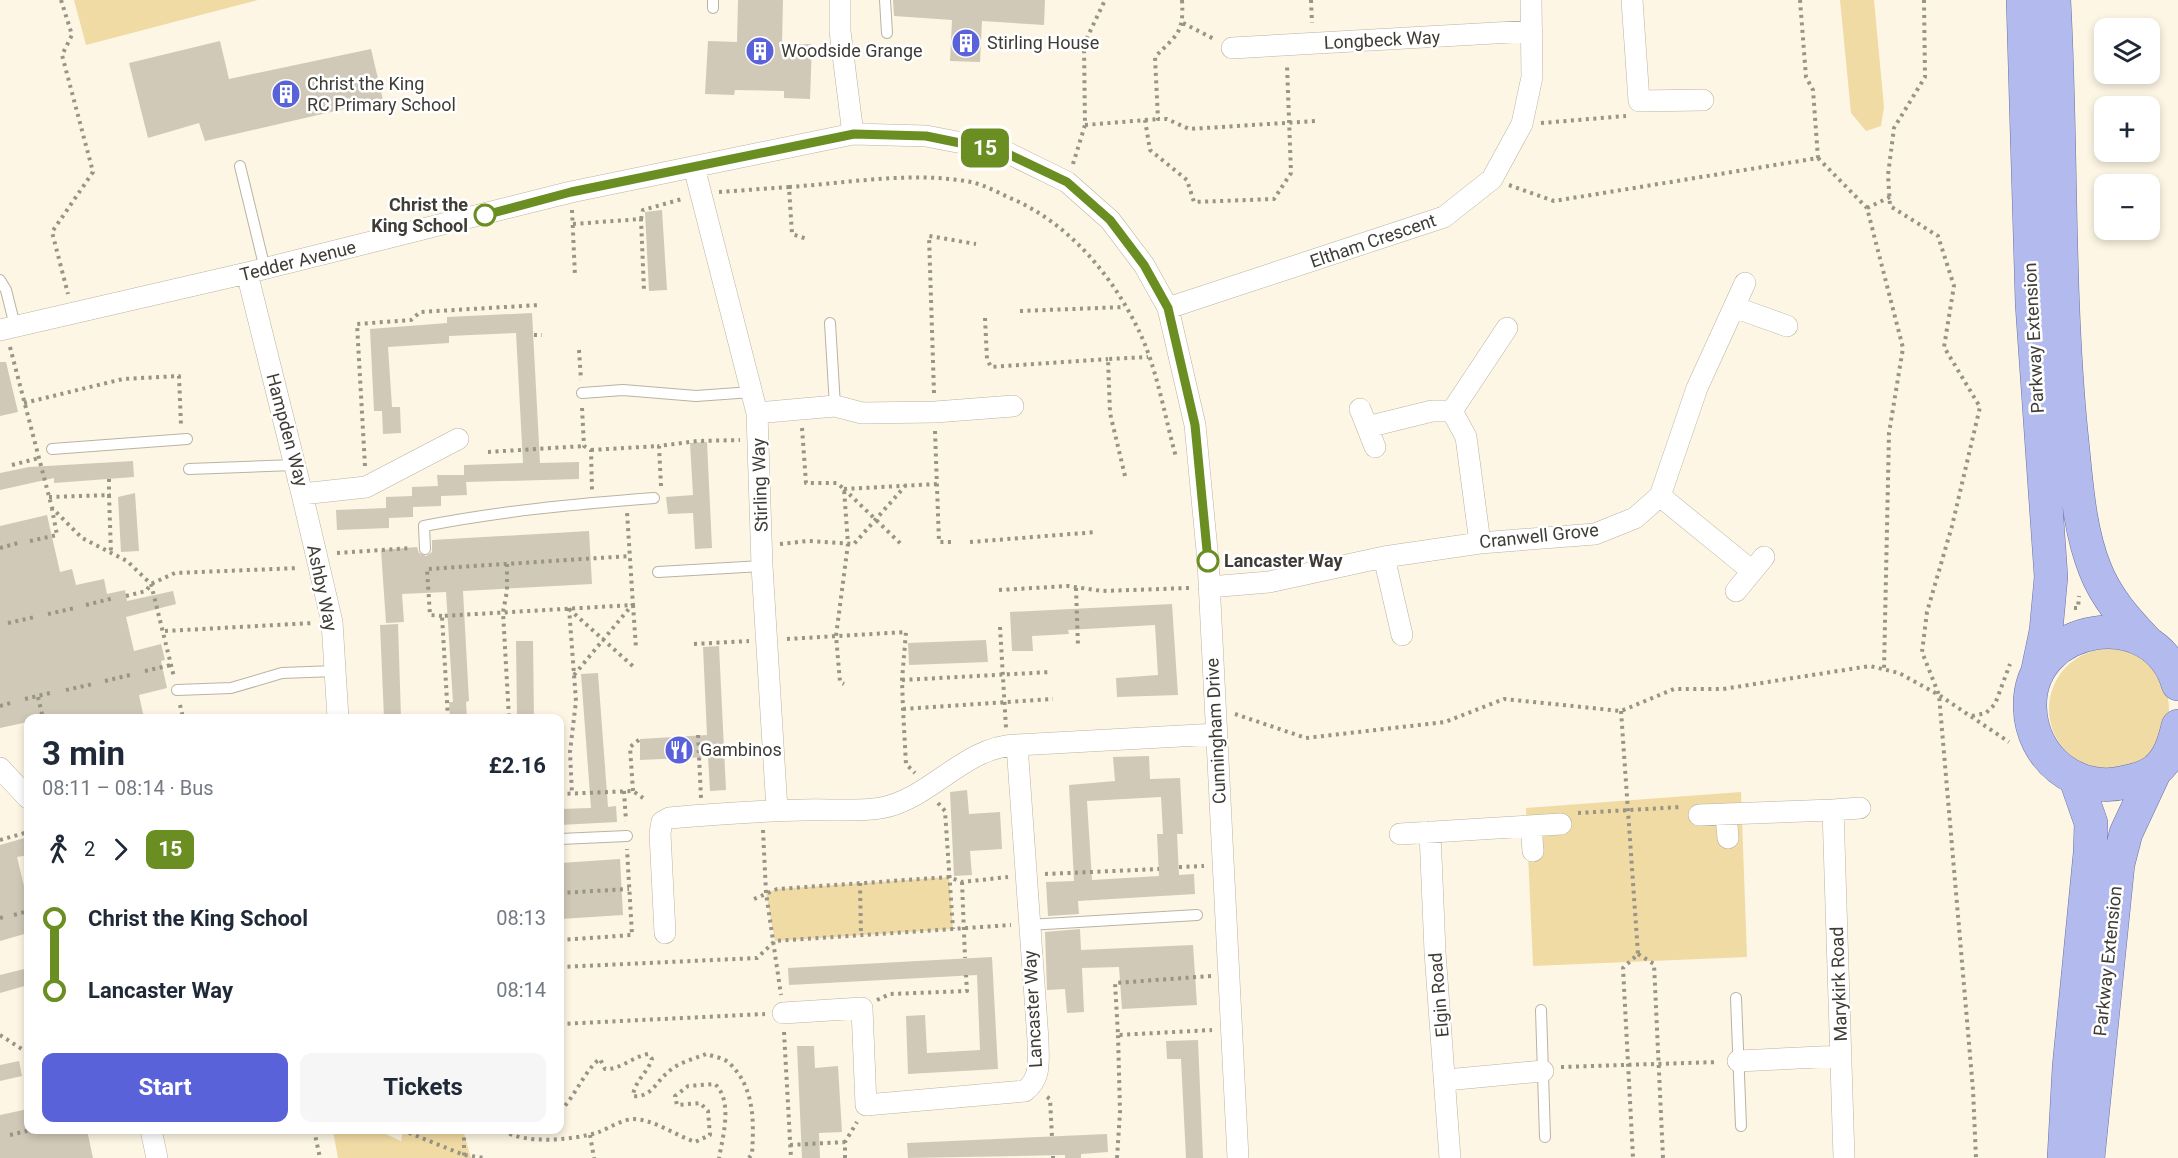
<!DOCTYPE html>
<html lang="en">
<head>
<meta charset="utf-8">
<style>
  :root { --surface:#fff; --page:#f6f6f7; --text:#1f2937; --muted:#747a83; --accent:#5a62da }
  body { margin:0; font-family:Roboto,sans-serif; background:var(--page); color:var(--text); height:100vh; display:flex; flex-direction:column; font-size:22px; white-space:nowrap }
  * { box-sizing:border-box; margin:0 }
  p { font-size:20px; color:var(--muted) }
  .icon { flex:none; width:33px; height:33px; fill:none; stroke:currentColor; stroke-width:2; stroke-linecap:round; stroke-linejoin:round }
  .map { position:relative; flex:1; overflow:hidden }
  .details { position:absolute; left:24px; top:714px; width:540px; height:420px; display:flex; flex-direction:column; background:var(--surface); border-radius:12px; box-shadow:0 3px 9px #0003 }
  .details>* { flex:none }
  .badge { padding:0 12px; border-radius:9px; font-size:21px; line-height:39px }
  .tools { position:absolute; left:2094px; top:18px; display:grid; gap:12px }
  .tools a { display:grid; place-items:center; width:66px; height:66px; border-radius:12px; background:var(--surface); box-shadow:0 3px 9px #0003; font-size:30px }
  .map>.badge { position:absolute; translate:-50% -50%; box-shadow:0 0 0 3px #fff }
  .legs { display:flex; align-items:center; gap:9px; height:66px; padding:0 18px; font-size:20px }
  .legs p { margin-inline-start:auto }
  .head { display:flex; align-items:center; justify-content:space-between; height:102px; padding:0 18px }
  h1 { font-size:33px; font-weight:700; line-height:45px }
  .cta { display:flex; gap:12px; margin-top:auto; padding:12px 18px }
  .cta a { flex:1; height:69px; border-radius:12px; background:var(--accent); color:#fff; font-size:24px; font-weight:700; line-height:69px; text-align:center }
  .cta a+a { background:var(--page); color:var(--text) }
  ul { padding:0 18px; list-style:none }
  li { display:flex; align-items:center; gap:21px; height:72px; font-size:22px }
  li i { display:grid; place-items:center; width:9px; height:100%; margin:0 8px; background:currentColor }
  li i::after { content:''; width:15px; height:15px; margin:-8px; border:4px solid; border-radius:50%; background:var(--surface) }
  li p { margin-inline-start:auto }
  li:first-child i { background:linear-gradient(#0000 50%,currentColor 0) }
  li:last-child i { background:linear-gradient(currentColor 50%,#0000 0) }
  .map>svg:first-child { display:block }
  .green { fill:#f1dba5 }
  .building { fill:#d0c9b8 }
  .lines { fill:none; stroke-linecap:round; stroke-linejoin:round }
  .service-casing { stroke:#b9b3a2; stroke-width:12 }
  .minor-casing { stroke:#b9b3a2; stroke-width:22 }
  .primary-casing { stroke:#6a71a6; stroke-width:34 }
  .path { stroke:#999488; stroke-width:4; stroke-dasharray:3 4.5; stroke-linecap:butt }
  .service { stroke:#fff; stroke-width:10 }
  .minor { stroke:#fff; stroke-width:21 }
  .primary { stroke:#b3bbee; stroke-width:33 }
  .line-1-casing { stroke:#fff; stroke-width:14 }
  .line-1 { stroke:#6b8e23; stroke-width:9 }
  .stop-1-dot { fill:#fff; stroke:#6b8e23; stroke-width:3 }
  .labels { text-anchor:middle; stroke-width:5; stroke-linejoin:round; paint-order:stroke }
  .street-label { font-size:18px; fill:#3f3c36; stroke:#fff }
  .poi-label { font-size:18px; fill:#3f3c36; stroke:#fff; text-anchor:start }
  .stop-label { font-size:18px; font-weight:bold; fill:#3f3c36; stroke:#fff; text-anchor:end }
</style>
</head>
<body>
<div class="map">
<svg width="2178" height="1158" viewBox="0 0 2178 1158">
  <rect width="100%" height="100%" fill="#fdf6e4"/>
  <path class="green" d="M 74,0 L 258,0 L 86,45 Z
    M 1840,0 L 1874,0 L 1884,107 L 1881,126 L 1866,131 L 1851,113 Z
    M2049 709a60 60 0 1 1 120 0a60 60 0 1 1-120 0Z
    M 1741,792 L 1747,957 L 1533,966 L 1526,808 Z
    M 949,877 L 953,929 L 775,941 L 766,893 L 777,889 Z
    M 344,1130 L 377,1130 L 401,1141 L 403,1130 L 463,1130 L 471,1158 L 338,1158 L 333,1131 Z"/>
  <path class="building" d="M 738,0 L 783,0 L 782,44 L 812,44 L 810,99 L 784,98 L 784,91 L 735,90 L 734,95 L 705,94 L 708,41 L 737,42 Z
    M 893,0 L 1045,0 L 1044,25 L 982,21 L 980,62 L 950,61 L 952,20 L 894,16 Z
    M 220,41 L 229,79 L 371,49 L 383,100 L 205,141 L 199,123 L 148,138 L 129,63 Z
    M 662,210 L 667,290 L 649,291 L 645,212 Z
    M 532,313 L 540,463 L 579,462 L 579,479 L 466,482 L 467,495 L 441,496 L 441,506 L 413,507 L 413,517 L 389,518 L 389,528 L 337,530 L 336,510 L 386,508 L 386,497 L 412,496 L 412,487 L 438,486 L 437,475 L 464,475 L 464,465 L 523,463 L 516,333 L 449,336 L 449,343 L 388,347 L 392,407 L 400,407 L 401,433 L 383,434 L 382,411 L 374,411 L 370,329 L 447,323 L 447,317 Z
    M 0,362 L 6,362 L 18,412 L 0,416 Z
    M 707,442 L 712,548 L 695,549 L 693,513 L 668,514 L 666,497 L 693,495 L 690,443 Z
    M 133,461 L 134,477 L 54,483 L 54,478 L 0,490 L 0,473 L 29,467 Z
    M 135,493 L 139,551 L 121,552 L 118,497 Z
    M 47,515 L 60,572 L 72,569 L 76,585 L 104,579 L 107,594 L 125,590 L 127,601 L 173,591 L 176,604 L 126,617 L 134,651 L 161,644 L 165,660 L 161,661 L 167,688 L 139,695 L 144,718 L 28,718 L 28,722 L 0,728 L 0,526 Z
    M 589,531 L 592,584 L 463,591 L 469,701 L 466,702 L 467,718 L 450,718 L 449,702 L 453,702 L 446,592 L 402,594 L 404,622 L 386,623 L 381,550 L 417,547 L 419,553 L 426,556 L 432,552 L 432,540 Z
    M 1172,604 L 1178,695 L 1117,697 L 1116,678 L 1158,675 L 1155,625 L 1068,630 L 1069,634 L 1032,636 L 1033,651 L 1012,651 L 1010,612 Z
    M 398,624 L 401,718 L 384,718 L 380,625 Z
    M 986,640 L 988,662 L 909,665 L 908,643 Z
    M 516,641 L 533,641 L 534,718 L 517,718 Z
    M 719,646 L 726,790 L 710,791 L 708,757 L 640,760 L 640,739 L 707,735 L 703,647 Z
    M 598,673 L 608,807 L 616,806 L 617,822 L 560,825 L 560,809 L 591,808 L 581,674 Z
    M 1149,756 L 1150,779 L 1180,778 L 1183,834 L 1163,834 L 1161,797 L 1087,801 L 1092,880 L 1159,876 L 1157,834 L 1177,834 L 1179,875 L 1194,874 L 1195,894 L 1078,901 L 1079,914 L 1048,916 L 1046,882 L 1074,881 L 1069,785 L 1115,781 L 1113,757 Z
    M 967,790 L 969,814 L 1000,812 L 1002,849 L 970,851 L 972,875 L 954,876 L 950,792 Z
    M 28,837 L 28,855 L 17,857 L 25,890 L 28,889 L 28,933 L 0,941 L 0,845 Z
    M 620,859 L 623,915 L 560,919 L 560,863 Z
    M 1080,929 L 1081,950 L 1193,945 L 1197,1005 L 1122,1009 L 1119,967 L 1082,968 L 1084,1012 L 1067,1013 L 1065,989 L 1047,990 L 1045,932 Z
    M 992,957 L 998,1069 L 908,1074 L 906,1016 L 925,1015 L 927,1053 L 980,1050 L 977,975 L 789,985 L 788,968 Z
    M 28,968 L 28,985 L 0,993 L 0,975 Z
    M 1198,1040 L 1203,1158 L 1186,1158 L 1181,1059 L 1167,1059 L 1166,1041 Z
    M 797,1046 L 814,1046 L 815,1068 L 838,1066 L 842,1132 L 819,1133 L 820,1158 L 802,1158 Z
    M 19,1061 L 22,1076 L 0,1081 L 0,1065 Z
    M 28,1109 L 28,1130 L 87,1130 L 93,1158 L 0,1158 L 0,1115 Z
    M 1107,1134 L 1108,1152 L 1081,1154 L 1081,1158 L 1065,1158 L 1065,1155 L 908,1158 L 907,1143 Z"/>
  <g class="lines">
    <g class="service-casing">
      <path id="service" d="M 885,0 L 887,33
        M 713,8 L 713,0
        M 240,166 L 265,269
        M 0,280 L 6,290 L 15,326
        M 830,323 L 835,406
        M 582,393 L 623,390 L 696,396 L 752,392
        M 52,449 L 187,439
        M 189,469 L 294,465
        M 425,549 L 424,526 C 500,511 576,504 654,498
        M 658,572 L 762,566
        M 177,690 L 231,688 L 282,673 L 335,671
        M 560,839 L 627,836
        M 1028,925 L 1197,915
        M 1736,998 L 1741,1126
        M 1541,1010 L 1545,1137"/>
    </g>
    <g class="minor-casing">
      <path id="minor" d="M 840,0 L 840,31 L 853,134
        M 1632,0 L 1639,101 L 1703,100
        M 1232,48 L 1532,31
        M 694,167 L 757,413 L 762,566 L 777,810
        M 247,273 L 302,494 L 366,487 L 458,439
        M 1734,307 L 1787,326
        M 1168,308 L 1444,217 L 1492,179 L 1522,124 L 1532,77 L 1531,0
        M 0,330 L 247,273 L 571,192 L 853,134 L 926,136 L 1004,151 L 1067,182 L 1110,220 L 1144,265 L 1168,308 L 1195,425 L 1208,561 L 1238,1158
        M 1360,409 L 1375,447
        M 1452,411 L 1507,328
        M 757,413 L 835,406 L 862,413 L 935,412 L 1013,406
        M 1367,427 L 1432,411 L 1452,411 L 1466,437 L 1480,543
        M 302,494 L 332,622 L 338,718
        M 1660,496 L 1752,571
        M 1384,557 L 1402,635
        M 1209,587 L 1269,582 L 1384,557 L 1480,543 L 1595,534 L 1635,518 L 1660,496 L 1697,388 L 1745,283
        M 1736,591 L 1764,557
        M 1017,745 L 1217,734
        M 0,768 L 28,798
        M 1833,810 L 1860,808
        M 1726,814 L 1728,838
        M 1699,815 L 1833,810 L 1844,1158
        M 1531,826 L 1533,851
        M 1430,832 L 1435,952 L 1450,1158
        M 1400,834 L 1561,824
        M 665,933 L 660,833 L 662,822 L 669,818 C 714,814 758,811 803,810 C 828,809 856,812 881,808 C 931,799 964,746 1017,745 L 1038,1040 C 1038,1061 1042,1077 1025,1091 L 866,1105 L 862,1008 L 783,1013
        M 1738,1061 L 1841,1056
        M 1446,1080 L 1543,1071
        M 151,1130 L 157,1158"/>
    </g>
    <g class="primary-casing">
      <path id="primary" d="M 2023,0 L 2032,304 L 2051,577 L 2046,631 L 2037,674
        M 2054,0 C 2062,143 2057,288 2071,431 C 2076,475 2078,527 2095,569 C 2106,598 2127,621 2147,642
        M 2178,684 C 2154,602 2028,623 2030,707 C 2031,758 2077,795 2126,782 C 2136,780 2148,776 2156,770 C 2170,758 2174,742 2178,726
        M 2064,1158 L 2069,1067 L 2090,853 L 2091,823 L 2076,780
        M 2088,1158 L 2118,864 L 2126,833 L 2155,771"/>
    </g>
    <path class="path" d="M 61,0 L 72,35 L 62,55 L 93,172 L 52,232 L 68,294
      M 1182,0 C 1184,34 1177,34 1155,57 L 1158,119 L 1167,119 L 1189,129 L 1316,121
      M 1311,0 L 1312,23
      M 1924,0 L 1925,77 L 1894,128 L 1888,175 L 1890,206 L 1938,236 L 1954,286 L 1944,347 L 1980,407 L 1952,526 L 1927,612 L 1922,652 L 1939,695 L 1973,1090 L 1976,1158
      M 1183,23 L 1214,39
      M 1145,120 L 1158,119
      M 1541,123 L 1626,116
      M 1085,125 L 1145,120 L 1150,150 L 1187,180 L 1194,202 L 1274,199 L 1291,173 L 1287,65
      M 1818,158 L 1867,208 L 1903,348 L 1889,433 L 1884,670
      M 1073,164 L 1085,125 L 1084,44 L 1105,0
      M 1509,185 L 1554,201 L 1818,158 L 1813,90 L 1806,77 L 1800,0
      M 789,187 C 848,183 912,171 971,182 C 986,185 1002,195 1017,201 C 1072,227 1113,277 1139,331 C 1157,368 1165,418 1176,457
      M 719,192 L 789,187 L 792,234 L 807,239
      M 1867,208 L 1890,197
      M 572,210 L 575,276
      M 641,219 L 643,210 L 682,199
      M 573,224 L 641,219 L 644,291
      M 1020,311 L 1125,307
      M 985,318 L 987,359 L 991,367 L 1108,359
      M 534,335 L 542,335
      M 10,347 L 52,508 L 82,538 L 127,561 L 151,584 L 174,677
      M 579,350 L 581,380
      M 934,393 L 929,236 L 976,244
      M 24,403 L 123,379 L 179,376 L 181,425
      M 582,408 L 584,446 L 591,450 L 592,490
      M 802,428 L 806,483 L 837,483 L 844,489 L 848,544 L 836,636 L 840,682 L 844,684
      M 935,431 L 939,542 L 953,542
      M 591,450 L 659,446
      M 488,452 L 584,446
      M 12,465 L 39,458
      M 365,466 L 357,324 L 411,320 L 420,312 L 540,305
      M 1125,476 L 1110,413 L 1108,359 L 1148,357
      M 109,479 L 109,495
      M 661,486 L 659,446 L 697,441 L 740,440
      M 844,489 L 937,484
      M 844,489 L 901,544
      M 49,497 L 109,495 L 111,553
      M 30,541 L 57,535 L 52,509
      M 970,542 L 1097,532
      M 780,544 L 808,541 L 854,544 L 906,485
      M 0,548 L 18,543
      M 337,553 L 410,548
      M 507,564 L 507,591 L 503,612 L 509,718
      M 1076,588 L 1078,646
      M 999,590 L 1068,586 L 1102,591 L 1189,588
      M 126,596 L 146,591 L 151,584 L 175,573 L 299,568
      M 86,605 L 114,598
      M 633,605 L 636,648
      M 569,608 L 576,701 L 570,752 L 572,794
      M 2074,608 L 2078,608 L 2079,596
      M 569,609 L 636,669
      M 48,614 L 75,608
      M 442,616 L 430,615 L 427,569 L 630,556
      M 8,623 L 35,617
      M 1000,627 L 1006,728
      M 165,631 L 313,623
      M 787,639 L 906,632 L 902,680 L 903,709 L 906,764 L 915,773
      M 694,644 L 749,641
      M 145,671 L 171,665
      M 574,675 L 632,605
      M 902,680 L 1051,672
      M 105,681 L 134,674
      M 66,690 L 93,684
      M 38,697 L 43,718
      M 25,699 L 54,692
      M 180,705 L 183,718
      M 0,706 L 14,702
      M 903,709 L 1053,699
      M 1621,711 L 1638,954 L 1623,968 L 1633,1158
      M 1235,714 L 1306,738 L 1445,722 L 1504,699 L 1621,711 L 1674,689 L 1723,689 L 1870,666 L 1899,673 L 1939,695 L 2009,742
      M 1972,716 L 1986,713 L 1995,704 L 2010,664
      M 448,718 L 442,616 L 633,605 L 627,512
      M 698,735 L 701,798
      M 624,791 L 626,821
      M 633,791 L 630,747 L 640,739
      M 560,794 L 633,791 L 643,798
      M 938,803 L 945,811 L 953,929
      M 1578,813 L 1681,807
      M 763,830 L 766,893 L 781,995
      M 0,840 L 28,832
      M 1179,867 L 1204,866
      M 1045,874 L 1159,869
      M 962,882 L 965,958
      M 860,883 L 861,934
      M 560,893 L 629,889
      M 754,899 L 777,889 L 949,877 L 962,882 L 1008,877
      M 14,915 L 28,911
      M 0,918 L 3,917
      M 560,940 L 632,935 L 627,849
      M 1638,954 L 1654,964 L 1663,1158
      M 560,967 L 757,958 L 775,941 L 1011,925
      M 1211,976 L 1115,983 L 1118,1035 L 1212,1030
      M 877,1000 L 890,994 L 967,991 L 966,975
      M 560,1024 L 765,1014
      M 784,1032 L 791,1158
      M 0,1035 L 28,1053
      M 1561,1067 L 1718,1062
      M 1047,1097 L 1050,1099 L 1052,1137
      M 560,1111 C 575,1097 586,1068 600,1059 L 605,1069 C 620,1070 632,1057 648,1054 L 652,1059 C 648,1072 634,1082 633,1096 C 651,1098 656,1082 667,1073 C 677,1063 693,1059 706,1054 C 712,1056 723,1058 728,1062 C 755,1086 754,1122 752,1154 L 749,1158
      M 314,1130 L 320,1158
      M 402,1130 L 464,1155 L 485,1158
      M 464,1130 L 464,1158
      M 503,1130 C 524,1145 574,1140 599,1132 C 609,1128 623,1119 634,1119 C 655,1120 675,1135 695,1142 L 710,1135 L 708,1111 L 700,1103 L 677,1105 L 675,1096 L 688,1086 L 715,1084 C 733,1101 723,1136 719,1158
      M 10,1135 L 31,1130
      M 590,1135 L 594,1158
      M 790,1145 L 845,1142
      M 1053,1156 L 1053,1158
      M 845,1158 L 845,1142 L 857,1122
      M 1117,1158 L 1120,1112 L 1118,1035"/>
    <use href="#service" class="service"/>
    <use href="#minor" class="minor"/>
    <use href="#primary" class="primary"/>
  </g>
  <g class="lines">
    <g class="line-1-casing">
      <path id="line-1" d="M 485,215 L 571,192 L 854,134 L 926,136 L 1004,152 L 1067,182 L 1110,220 L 1144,265 L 1168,308 L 1195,425 L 1208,561"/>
    </g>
    <use href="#line-1" class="line-1"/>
  </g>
  <defs>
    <g id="building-disc" transform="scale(1.5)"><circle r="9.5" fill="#5a62da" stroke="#fff"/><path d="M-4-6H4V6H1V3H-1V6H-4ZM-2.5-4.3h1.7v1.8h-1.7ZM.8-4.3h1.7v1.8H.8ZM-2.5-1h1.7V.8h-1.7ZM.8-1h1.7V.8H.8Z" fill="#fff"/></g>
    <g id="restaurant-disc" transform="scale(1.5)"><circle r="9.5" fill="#5a62da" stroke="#fff"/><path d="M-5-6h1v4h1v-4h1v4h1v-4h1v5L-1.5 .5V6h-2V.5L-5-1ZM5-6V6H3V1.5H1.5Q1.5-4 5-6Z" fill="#fff"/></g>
  </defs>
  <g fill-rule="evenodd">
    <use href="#building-disc" x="966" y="43"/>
    <use href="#building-disc" x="760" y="51"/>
    <use href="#building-disc" x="286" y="94"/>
    <use href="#restaurant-disc" x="679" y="750"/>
  </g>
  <g class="stop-1-dot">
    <circle cx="485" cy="215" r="10"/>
    <circle cx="1208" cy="561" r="10"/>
  </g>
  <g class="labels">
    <g class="street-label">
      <text transform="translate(1382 40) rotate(-3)" y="6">Longbeck Way</text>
      <text transform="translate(1373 241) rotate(-19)" y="6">Eltham Crescent</text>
      <text transform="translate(298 261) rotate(-14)" y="6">Tedder Avenue</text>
      <text transform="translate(2034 338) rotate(-93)" y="6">Parkway Extension</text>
      <text transform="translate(287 430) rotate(75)" y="6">Hampden Way</text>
      <text transform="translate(760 485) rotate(-92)" y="6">Stirling Way</text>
      <text transform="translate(1539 536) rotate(-6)" y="6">Cranwell Grove</text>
      <text transform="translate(322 588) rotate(78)" y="6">Ashby Way</text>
      <text transform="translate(1216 731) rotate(-93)" y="6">Cunningham Drive</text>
      <text transform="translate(2108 961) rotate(-84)" y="6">Parkway Extension</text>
      <text transform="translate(1839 984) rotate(-92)" y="6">Marykirk Road</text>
      <text transform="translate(1439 995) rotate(-95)" y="6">Elgin Road</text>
      <text transform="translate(1033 1009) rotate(-93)" y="6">Lancaster Way</text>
    </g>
    <g class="poi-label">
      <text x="987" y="49">Stirling House</text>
      <text x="781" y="57">Woodside Grange</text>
      <text x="307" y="90">Christ the King<tspan x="307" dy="21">RC Primary School</tspan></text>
      <text x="700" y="756">Gambinos</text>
    </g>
    <g class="stop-label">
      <text x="468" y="211">Christ the<tspan x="468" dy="21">King School</tspan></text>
      <text x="1224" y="567" text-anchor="start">Lancaster Way</text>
    </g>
  </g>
</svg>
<div class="tools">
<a><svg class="icon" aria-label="layers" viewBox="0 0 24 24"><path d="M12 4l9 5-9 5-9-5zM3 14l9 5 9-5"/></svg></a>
<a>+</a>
<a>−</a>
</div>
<b class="badge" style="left:985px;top:148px;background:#6b8e23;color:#fff">15</b>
<section class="details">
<div class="head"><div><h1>3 min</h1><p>08:11 – 08:14 · Bus</p></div><b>£2.16</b></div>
<div class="legs"><svg class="icon" aria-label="walk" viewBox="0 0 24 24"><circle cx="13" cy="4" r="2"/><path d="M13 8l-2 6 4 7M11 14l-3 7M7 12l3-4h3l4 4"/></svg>2<svg class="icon" aria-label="forward" viewBox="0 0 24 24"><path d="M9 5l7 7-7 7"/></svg><b class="badge" style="background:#6b8e23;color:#fff">15</b></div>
<ul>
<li><i style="color:#6b8e23"></i><b>Christ the King School</b><p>08:13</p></li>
<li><i style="color:#6b8e23"></i><b>Lancaster Way</b><p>08:14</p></li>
</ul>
<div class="cta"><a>Start</a><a>Tickets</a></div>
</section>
</div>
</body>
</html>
